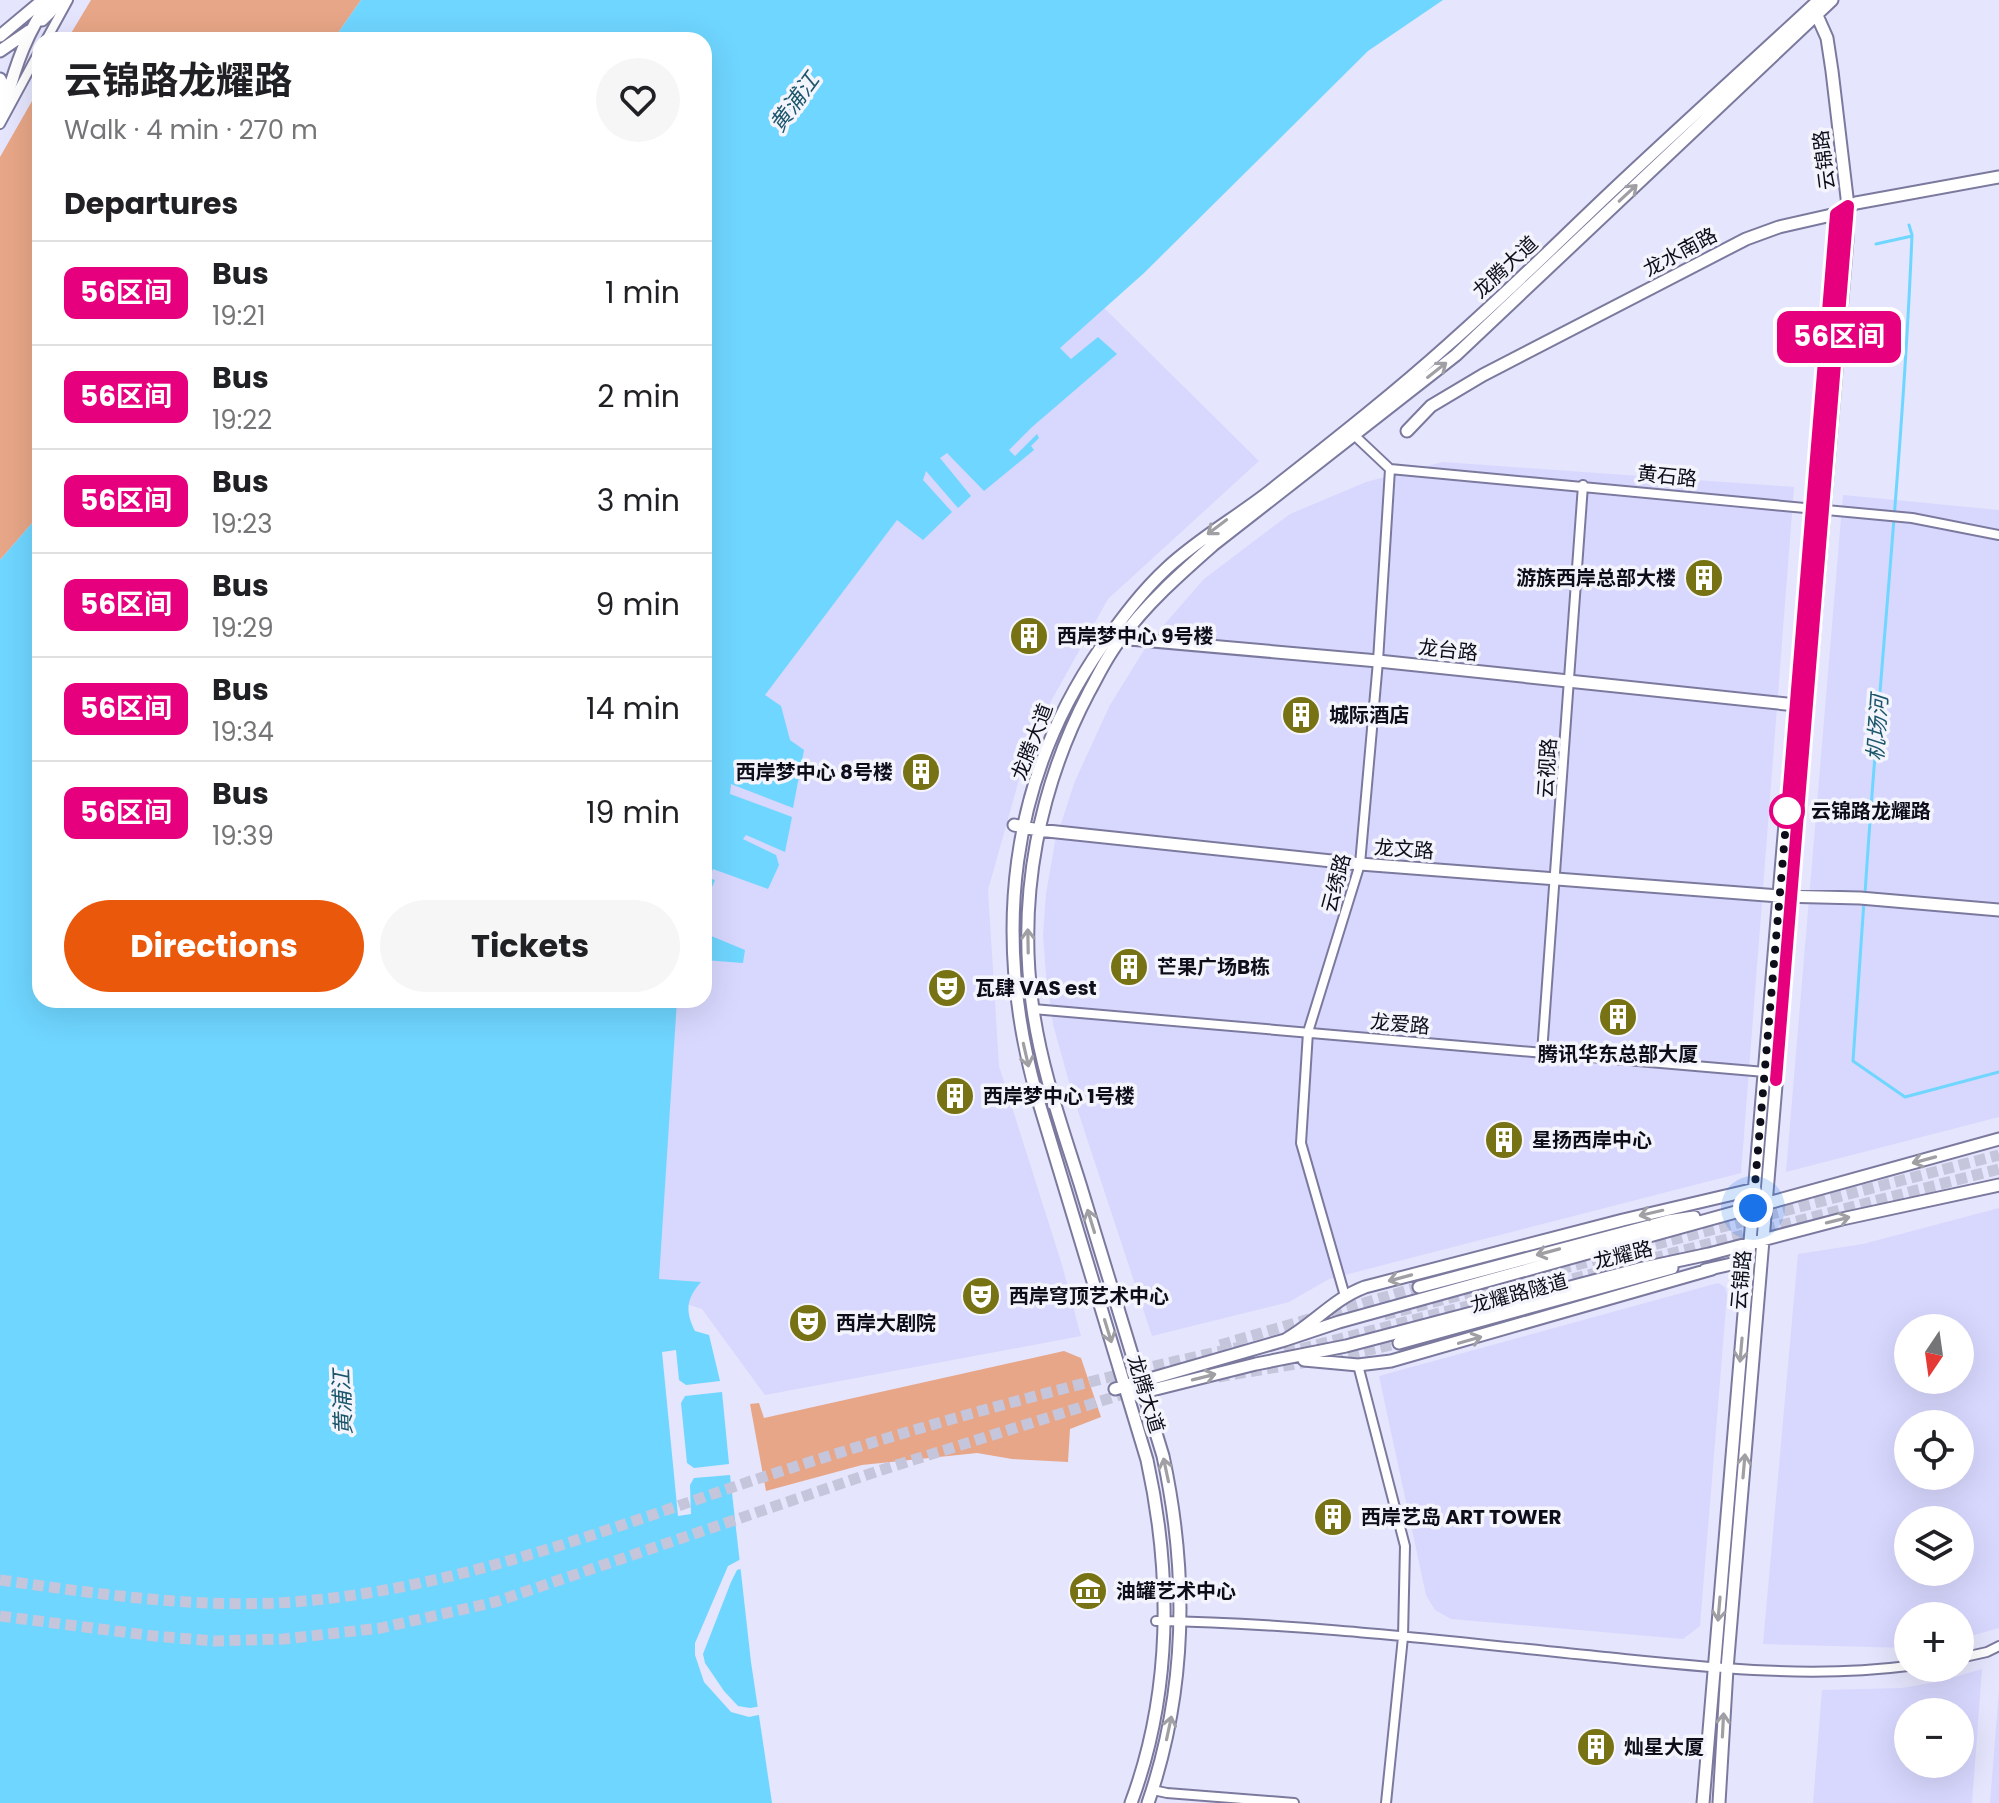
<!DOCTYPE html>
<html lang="en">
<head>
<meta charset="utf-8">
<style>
  :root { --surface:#fff; --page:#f6f6f6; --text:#202124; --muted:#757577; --line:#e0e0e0; --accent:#ea580c }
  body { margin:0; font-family:Poppins,"Noto Sans SC",sans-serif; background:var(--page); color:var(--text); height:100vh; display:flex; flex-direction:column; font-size:30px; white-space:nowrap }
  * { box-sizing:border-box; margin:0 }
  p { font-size:26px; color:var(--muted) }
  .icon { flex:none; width:44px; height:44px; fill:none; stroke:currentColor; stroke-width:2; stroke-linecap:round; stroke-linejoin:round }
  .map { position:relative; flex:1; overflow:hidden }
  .side { position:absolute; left:32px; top:32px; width:680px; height:976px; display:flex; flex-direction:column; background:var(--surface); border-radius:24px; box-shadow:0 8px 32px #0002 }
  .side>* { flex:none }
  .badge { padding:0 16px; border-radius:12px; font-size:28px; line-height:52px }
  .needle { width:52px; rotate:193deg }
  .tools { position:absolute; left:1894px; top:1314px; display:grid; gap:16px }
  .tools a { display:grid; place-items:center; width:80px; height:80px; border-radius:50%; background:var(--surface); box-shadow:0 8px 32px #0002; font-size:40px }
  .you { position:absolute; width:40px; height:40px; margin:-20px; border:6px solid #fff; border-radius:50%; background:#1a73e8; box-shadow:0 0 0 12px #1a73e833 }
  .map>.badge { position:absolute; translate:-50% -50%; box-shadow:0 0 0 4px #fff }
  h2 { padding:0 32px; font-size:30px; line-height:72px }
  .round { display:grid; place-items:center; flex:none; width:84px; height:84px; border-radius:42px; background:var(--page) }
  .overview { display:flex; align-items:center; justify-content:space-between; height:136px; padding:0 32px }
  h1 { font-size:38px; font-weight:700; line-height:60px }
  .action { display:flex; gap:16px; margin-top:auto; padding:16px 32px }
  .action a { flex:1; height:92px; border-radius:48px; background:var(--accent); color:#fff; font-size:32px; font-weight:700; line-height:92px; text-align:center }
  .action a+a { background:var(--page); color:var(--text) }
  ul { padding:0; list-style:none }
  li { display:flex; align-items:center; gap:24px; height:104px; padding:0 32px; border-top:2px solid var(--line) }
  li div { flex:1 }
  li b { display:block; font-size:30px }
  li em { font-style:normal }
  li .badge { min-width:88px; font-weight:700; text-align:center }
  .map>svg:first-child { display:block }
  .built { fill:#d8d7fe; fill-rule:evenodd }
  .green { fill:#e7a687 }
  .water { fill:#6fd6ff }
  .pier { fill:#e5e5fd }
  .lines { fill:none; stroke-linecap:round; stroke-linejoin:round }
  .stream { stroke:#6fd6ff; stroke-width:3 }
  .secondary-tunnel { stroke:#c5c5db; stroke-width:11; stroke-dasharray:11 5.5; stroke-linecap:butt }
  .street-casing { stroke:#7b7a9e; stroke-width:12 }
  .secondary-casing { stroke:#7b7a9e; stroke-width:15 }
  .street { stroke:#fff; stroke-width:8 }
  .secondary { stroke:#fff; stroke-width:11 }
  .oneway { stroke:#9f9fa4 }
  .line-casing { stroke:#fff; stroke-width:18 }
  .line { stroke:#e6007e; stroke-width:12 }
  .walk { stroke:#0e0e1b; stroke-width:8; stroke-dasharray:0 14.4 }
  .stop-dot { fill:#fff; stroke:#e6007e; stroke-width:4 }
  .labels { text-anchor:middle; stroke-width:7; stroke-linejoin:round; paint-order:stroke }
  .street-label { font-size:20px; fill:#0e0e1b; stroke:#f4f4fc }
  .poi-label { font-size:20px; font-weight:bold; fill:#0e0e1b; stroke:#f4f4fc; text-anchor:start }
  .stop-label { font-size:20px; font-weight:bold; fill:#0e0e1b; stroke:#f4f4fc; text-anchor:start }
  .water-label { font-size:22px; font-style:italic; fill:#1c566b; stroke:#f4f4fc }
</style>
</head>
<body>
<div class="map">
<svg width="1999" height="1803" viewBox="0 0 1999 1803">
  <rect width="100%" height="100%" fill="#e5e5fd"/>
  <path class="built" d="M 1087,291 L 1259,461 L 1108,599 L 1031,737 L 988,890 L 999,1066 L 1062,1265 L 1081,1336 L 765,1395 L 702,1309 L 645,1291 L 661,1000 L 704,1000 L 704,821 L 743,698 L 893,499 Z
    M 1443,462 L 1794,487 L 1741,1173 L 1329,1279 L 1289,1302 L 1152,1336 L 1072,1093 L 1053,1024 L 1046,974 L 1043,935 L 1046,894 L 1055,842 L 1075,781 L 1110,705 L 1149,642 L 1204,579 L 1290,514 L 1366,482 Z
    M 1843,495 L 1999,510 L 1999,1117 L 1786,1172 Z
    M 1999,1208 L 1999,1628 L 1960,1639 L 1960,1616 L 1908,1616 L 1908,1648 L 1763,1644 L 1798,1254 L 1863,1244 ZM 1960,1328 L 1960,1380 L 1908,1380 L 1908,1328 ZM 1960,1424 L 1960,1476 L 1908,1476 L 1908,1424 ZM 1960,1520 L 1960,1572 L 1908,1572 L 1908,1520 Z
    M 1718,1283 L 1725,1287 L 1727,1295 L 1700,1626 L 1683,1639 L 1451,1619 L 1435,1610 L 1426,1595 L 1379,1376 Z
    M 1982,1669 L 1972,1803 L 1813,1803 L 1822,1690 L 1902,1688 L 1941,1681 ZM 1960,1712 L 1960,1764 L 1908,1764 L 1908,1712 Z
    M 1999,1690 L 1999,1803 L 1990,1803 Z"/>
  <path class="green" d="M 91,0 L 361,0 L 333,40 L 67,40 Z
    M 40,87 L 40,514 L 0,560 L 0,157 Z
    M 1064,1351 L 1081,1358 L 1101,1417 L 1070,1429 L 1068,1462 L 1012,1459 L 977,1453 L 862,1465 L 766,1491 L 750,1404 L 759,1403 L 764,1418 Z"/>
  <path class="water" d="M 361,0 L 1443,0 L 1368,51 L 1144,273 L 1060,348 L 1071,359 L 1098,337 L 1117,354 L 1032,427 L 1009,450 L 1015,456 L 1037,434 L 1039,438 L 1031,446 L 1034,450 L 984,491 L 947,453 L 940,458 L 971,496 L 958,508 L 926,471 L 923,480 L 952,512 L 923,540 L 897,520 L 765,695 L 781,706 L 790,740 L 804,750 L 793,808 L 731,784 L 730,794 L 792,817 L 785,852 L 746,835 L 743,839 L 776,855 L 779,865 L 768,889 L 713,869 L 709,878 L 715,880 L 704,906 L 704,40 L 333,40 Z
    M 40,514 L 40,1000 L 677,1000 L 659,1279 L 701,1282 C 686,1299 685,1311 695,1331 L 709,1335 L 720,1381 L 686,1385 L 679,1380 L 676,1350 L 662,1352 L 678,1516 L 691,1514 L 690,1485 L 694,1478 L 730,1475 L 751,1662 L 772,1803 L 0,1803 L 0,560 Z
    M 704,933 L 745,950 L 743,963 L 704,960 Z
    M 722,1392 L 729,1464 L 694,1468 L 687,1463 L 681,1403 L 685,1396 Z"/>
  <path class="pier" d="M 743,1558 L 744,1568 L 737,1570 L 731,1582 L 703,1654 L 705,1663 L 724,1691 L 738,1706 L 750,1708 L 762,1706 L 763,1714 L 749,1717 L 731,1712 L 704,1682 L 695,1655 L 695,1643 L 728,1566 Z"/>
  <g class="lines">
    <path class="stream" d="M 1876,244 L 1912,236
      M 1865,894 C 1879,674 1903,455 1912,235 L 1909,225
      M 1864,901 L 1853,1061 L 1905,1097 L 1999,1072"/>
    <path class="secondary-tunnel" d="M 1384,1315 L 1999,1155
      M 1220,1345 L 1419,1287
      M 1285,1353 L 1999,1169
      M 1218,1377 L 1343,1356 L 1399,1343
      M 0,1580 C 93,1593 182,1607 277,1603 C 441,1594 597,1533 751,1481 C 915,1427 1082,1380 1250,1345
      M 0,1616 L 154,1636 L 214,1641 L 284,1639 L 381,1628 L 495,1602 L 878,1471 L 1174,1378 L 1225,1367"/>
    <g class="street-casing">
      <path id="street" d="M 46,40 L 68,0
        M 0,124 L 40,50
        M 1354,435 L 1390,469 L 1912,518 L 1999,535
        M 1033,1009 L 1765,1072
        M 1542,1053 L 1583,485
        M 1345,1296 L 1301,1143 L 1308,1032 L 1360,864 L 1378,661 L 1390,469
        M 1358,1365 L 1405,1546 L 1403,1637 L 1386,1803
        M 1156,1621 C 1305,1623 1455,1642 1605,1657 C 1705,1667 1808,1679 1908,1666
        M 1960,1658 L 1987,1652 L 1999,1646
        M 1153,1790 L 1167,1793 L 1294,1803"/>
    </g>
    <g class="secondary-casing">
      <path id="secondary" d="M 42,20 L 62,0
        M 0,36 L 43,0
        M 0,51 L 29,31
        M 0,79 C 8,94 6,102 0,118
        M 6,101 C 16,64 27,32 50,0
        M 1407,431 L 1431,406 L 1483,375 L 1746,239 L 1779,227 L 1836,214 L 1856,203 L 1999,177
        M 1096,636 L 1378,661 L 1796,705
        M 1014,825 L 1038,830 L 1360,864 L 1779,896 L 1860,898 L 1999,910
        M 1705,1270 L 1749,1260
        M 1419,1287 L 1668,1221 L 1694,1217
        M 1285,1340 L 1339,1322 L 1999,1139
        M 1399,1343 L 1672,1268
        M 1304,1360 L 1358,1365 L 1391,1361 L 1712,1269
        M 1115,1389 L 1285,1340 C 1314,1324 1333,1299 1365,1287 L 1623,1220 L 1755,1189
        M 1128,1396 L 1256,1364 L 1346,1346 L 1639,1269 L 1709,1254 L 1842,1219 L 1999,1185
        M 1131,1803 C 1172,1693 1172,1574 1147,1460 L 1036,1093 C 993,936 1008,781 1102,646 C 1122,618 1142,591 1167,568 C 1197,540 1232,520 1265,495 C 1327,446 1390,397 1449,344 C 1505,295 1558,242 1612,191 C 1680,127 1750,64 1819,0
        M 1148,1803 C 1187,1690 1188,1572 1163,1456 C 1136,1365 1107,1275 1080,1184 C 1061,1124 1040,1065 1032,1002 C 1018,895 1039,787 1089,692 C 1099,674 1107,656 1120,640 C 1146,604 1180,574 1213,545 L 1456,355 L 1832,0
        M 1703,1803 L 1836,214
        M 1719,1803 L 1727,1669 L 1847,239 L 1848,206 L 1832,71 L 1827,38 L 1815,11"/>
    </g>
    <use href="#street" class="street"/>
    <use href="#secondary" class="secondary"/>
  </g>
  <defs><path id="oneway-shaft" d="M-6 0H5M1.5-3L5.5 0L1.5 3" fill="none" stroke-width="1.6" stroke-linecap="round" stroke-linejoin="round" transform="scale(2)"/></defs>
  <g class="oneway">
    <use href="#oneway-shaft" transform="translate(1628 193) rotate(-43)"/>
    <use href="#oneway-shaft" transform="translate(1437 370) rotate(-38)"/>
    <use href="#oneway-shaft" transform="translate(1217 527) rotate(143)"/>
    <use href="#oneway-shaft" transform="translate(1028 941) rotate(-91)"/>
    <use href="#oneway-shaft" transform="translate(1026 1055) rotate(77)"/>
    <use href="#oneway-shaft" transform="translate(1924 1160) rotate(165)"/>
    <use href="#oneway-shaft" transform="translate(1651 1213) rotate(167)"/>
    <use href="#oneway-shaft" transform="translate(1838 1220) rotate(-14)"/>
    <use href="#oneway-shaft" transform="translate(1091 1221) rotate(-107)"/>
    <use href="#oneway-shaft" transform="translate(1548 1252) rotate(165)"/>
    <use href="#oneway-shaft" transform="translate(1400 1278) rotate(165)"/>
    <use href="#oneway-shaft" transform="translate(1108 1331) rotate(73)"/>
    <use href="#oneway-shaft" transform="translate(1470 1340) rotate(-16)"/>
    <use href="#oneway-shaft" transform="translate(1741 1350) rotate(95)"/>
    <use href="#oneway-shaft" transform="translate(1204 1377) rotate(-14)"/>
    <use href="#oneway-shaft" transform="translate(1744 1466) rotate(-85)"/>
    <use href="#oneway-shaft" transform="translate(1166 1470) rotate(-102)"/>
    <use href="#oneway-shaft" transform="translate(1719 1609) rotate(95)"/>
    <use href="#oneway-shaft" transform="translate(1723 1725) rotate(-87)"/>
    <use href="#oneway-shaft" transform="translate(1169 1728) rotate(-78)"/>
  </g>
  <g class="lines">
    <g class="line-casing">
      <path id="line" d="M 1776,1080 L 1848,206 L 1836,214 L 1787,812"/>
    </g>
    <use href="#line" class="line"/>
    <path class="walk" d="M 1753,1208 L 1787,811"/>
  </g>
  <defs>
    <g id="building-disc" transform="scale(2)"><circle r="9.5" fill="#777214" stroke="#f4f4fc"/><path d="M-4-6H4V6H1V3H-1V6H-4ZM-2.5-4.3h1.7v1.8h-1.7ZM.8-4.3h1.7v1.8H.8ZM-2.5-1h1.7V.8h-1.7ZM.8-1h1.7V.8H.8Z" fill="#fff"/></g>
    <g id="theatre-disc" transform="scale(2)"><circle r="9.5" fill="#777214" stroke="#f4f4fc"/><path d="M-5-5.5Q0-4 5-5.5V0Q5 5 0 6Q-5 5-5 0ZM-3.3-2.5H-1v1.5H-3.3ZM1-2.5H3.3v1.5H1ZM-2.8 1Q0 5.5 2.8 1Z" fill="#fff"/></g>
    <g id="museum-disc" transform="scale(2)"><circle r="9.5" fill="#777214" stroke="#f4f4fc"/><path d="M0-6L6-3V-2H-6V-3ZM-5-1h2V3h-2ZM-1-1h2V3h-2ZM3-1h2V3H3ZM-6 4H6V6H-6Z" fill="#fff"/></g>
  </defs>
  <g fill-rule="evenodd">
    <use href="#building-disc" x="1704" y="578"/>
    <use href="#building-disc" x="1029" y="636"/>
    <use href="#building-disc" x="1301" y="715"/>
    <use href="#building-disc" x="921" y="772"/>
    <use href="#building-disc" x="1129" y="967"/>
    <use href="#theatre-disc" x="947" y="988"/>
    <use href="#building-disc" x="1618" y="1017"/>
    <use href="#building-disc" x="955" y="1096"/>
    <use href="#building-disc" x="1504" y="1140"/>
    <use href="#theatre-disc" x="981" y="1296"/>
    <use href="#theatre-disc" x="808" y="1323"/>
    <use href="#building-disc" x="1333" y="1517"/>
    <use href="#museum-disc" x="1088" y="1591"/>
    <use href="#building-disc" x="1596" y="1747"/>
  </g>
  <circle class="stop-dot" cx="1787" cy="811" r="16"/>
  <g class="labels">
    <g class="street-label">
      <text transform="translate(1824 160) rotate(-97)" y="7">云锦路</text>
      <text transform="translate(1680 252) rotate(-28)" y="7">龙水南路</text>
      <text transform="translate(1505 267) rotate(-43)" y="7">龙腾大道</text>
      <text transform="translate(1667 476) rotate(6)" y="7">黄石路</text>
      <text transform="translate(1448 650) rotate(6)" y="7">龙台路</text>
      <text transform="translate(1032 742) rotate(-69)" y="7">龙腾大道</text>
      <text transform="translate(1547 768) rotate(-86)" y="7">云视路</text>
      <text transform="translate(1404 849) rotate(4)" y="7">龙文路</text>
      <text transform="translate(1336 883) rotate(-75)" y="7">云绣路</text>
      <text transform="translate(1400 1024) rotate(5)" y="7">龙爱路</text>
      <text transform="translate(1623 1255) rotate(-14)" y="7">龙耀路</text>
      <text transform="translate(1741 1280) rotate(-85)" y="7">云锦路</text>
      <text transform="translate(1519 1293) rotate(-15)" y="7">龙耀路隧道</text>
      <text transform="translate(1146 1394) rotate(73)" y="7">龙腾大道</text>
    </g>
    <g class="poi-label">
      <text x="1676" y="585" text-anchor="end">游族西岸总部大楼</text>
      <text x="1057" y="643">西岸梦中心 9号楼</text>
      <text x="1329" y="722">城际酒店</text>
      <text x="893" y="779" text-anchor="end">西岸梦中心 8号楼</text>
      <text x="1157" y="974">芒果广场B栋</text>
      <text x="975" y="995">瓦肆 VAS est</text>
      <text x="1618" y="1061" text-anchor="middle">腾讯华东总部大厦</text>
      <text x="983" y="1103">西岸梦中心 1号楼</text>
      <text x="1532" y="1147">星扬西岸中心</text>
      <text x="1009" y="1303">西岸穹顶艺术中心</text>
      <text x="836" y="1330">西岸大剧院</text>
      <text x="1361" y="1524">西岸艺岛 ART TOWER</text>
      <text x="1116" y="1598">油罐艺术中心</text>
      <text x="1624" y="1754">灿星大厦</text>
    </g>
    <g class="stop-label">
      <text x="1811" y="818">云锦路龙耀路</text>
    </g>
    <g class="water-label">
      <text transform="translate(794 102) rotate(-54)" y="8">黄浦江</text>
      <text transform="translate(1877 728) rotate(-86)" y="8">机场河</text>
      <text transform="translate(342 1402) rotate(-92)" y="8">黄浦江</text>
    </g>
  </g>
</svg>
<div class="tools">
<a><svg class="needle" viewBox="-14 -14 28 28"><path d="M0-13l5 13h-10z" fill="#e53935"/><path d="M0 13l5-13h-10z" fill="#757577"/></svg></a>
<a><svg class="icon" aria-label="locate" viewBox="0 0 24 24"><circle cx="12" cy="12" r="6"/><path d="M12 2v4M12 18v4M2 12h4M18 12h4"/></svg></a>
<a><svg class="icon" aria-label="layers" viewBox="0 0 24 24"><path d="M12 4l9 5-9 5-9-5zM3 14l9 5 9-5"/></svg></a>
<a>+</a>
<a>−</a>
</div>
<div class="you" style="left:1753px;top:1208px"></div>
<b class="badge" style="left:1839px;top:337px;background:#e6007e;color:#fff">56区间</b>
<section class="side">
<div class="overview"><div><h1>云锦路龙耀路</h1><p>Walk · 4 min · 270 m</p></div><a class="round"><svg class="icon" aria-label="heart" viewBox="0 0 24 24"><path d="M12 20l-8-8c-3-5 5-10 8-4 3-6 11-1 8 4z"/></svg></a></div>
<h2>Departures</h2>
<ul>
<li><span class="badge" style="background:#e6007e;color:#fff">56区间</span><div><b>Bus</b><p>19:21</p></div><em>1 min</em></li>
<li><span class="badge" style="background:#e6007e;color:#fff">56区间</span><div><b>Bus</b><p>19:22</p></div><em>2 min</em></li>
<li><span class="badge" style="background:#e6007e;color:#fff">56区间</span><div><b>Bus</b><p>19:23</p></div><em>3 min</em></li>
<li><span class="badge" style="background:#e6007e;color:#fff">56区间</span><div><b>Bus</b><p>19:29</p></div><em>9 min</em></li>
<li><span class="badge" style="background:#e6007e;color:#fff">56区间</span><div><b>Bus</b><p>19:34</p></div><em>14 min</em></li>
<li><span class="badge" style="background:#e6007e;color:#fff">56区间</span><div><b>Bus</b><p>19:39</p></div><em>19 min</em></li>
</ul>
<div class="action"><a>Directions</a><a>Tickets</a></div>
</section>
</div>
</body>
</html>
